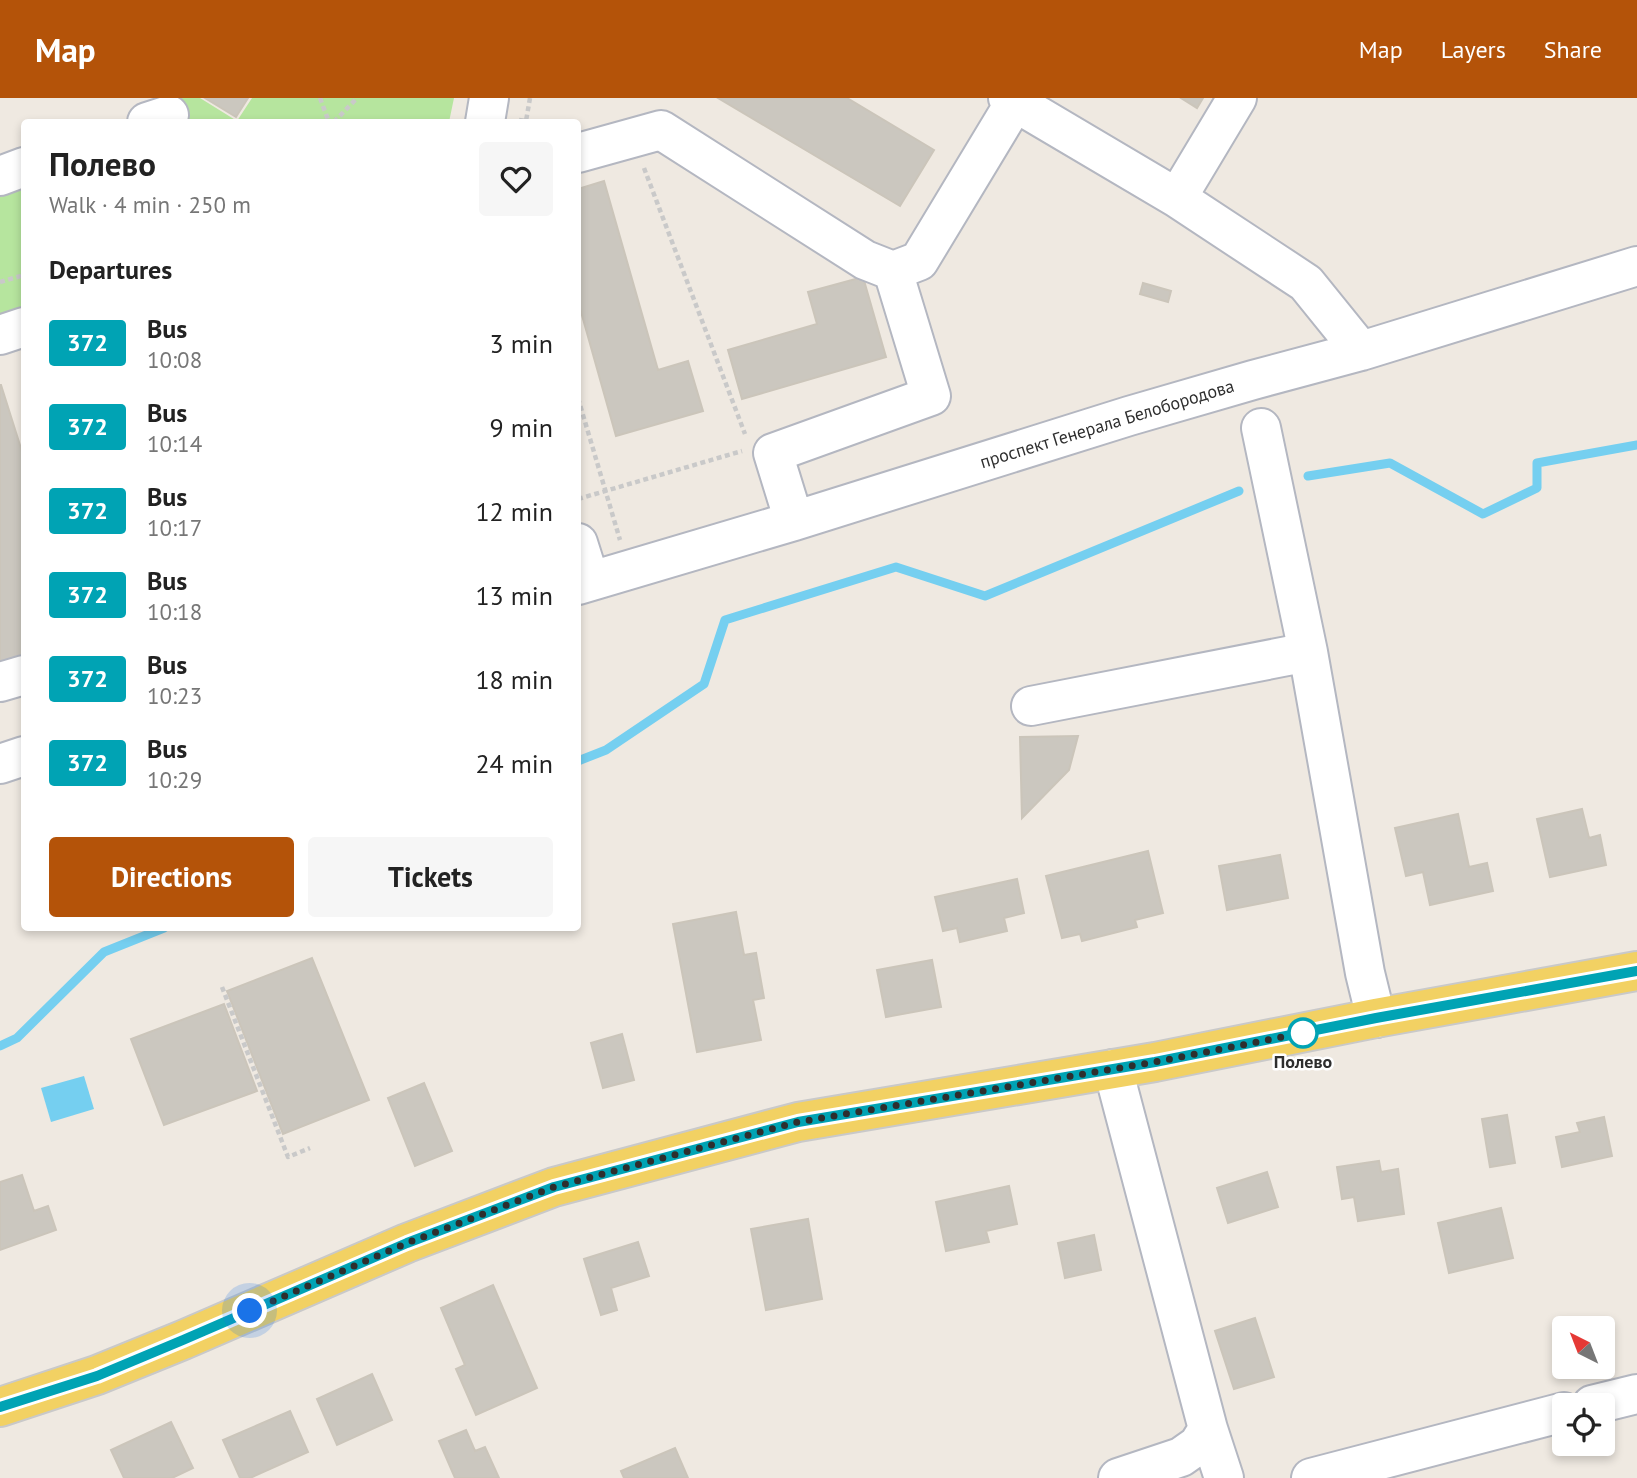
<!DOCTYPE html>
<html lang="en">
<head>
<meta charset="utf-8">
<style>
  :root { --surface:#fff; --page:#f6f6f6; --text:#222; --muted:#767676; --accent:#b45309 }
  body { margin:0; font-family:"PT Sans",sans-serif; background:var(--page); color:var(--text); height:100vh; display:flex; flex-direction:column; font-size:26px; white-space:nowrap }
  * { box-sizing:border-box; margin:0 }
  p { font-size:23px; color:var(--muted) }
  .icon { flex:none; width:38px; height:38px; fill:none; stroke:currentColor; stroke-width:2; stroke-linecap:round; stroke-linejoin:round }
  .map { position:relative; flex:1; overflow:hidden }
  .side { position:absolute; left:21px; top:21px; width:560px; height:812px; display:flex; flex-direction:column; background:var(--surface); border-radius:7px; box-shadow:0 4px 10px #0003 }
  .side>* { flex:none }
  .badge { padding:0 14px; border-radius:5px; font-size:24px; line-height:46px }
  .needle { width:46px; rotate:318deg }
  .controls { position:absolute; left:1552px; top:1218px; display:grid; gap:14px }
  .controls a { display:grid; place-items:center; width:63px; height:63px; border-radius:7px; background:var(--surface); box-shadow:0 4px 10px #0003; font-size:35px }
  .you { position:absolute; width:35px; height:35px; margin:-18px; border:5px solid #fff; border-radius:50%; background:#1a73e8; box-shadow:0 0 0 10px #1a73e833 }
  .map>.badge { position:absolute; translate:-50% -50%; box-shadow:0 0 0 4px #fff }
  h2 { padding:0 28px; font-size:26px; line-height:63px }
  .round { display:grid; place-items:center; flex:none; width:74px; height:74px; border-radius:7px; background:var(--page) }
  .head { display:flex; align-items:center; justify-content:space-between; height:119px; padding:0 28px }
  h1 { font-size:33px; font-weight:800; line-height:52px }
  .button { display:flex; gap:14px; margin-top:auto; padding:14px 28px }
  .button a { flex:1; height:80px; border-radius:7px; background:var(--accent); color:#fff; font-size:28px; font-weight:800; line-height:80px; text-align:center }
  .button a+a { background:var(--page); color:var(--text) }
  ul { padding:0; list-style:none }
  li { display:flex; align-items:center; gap:21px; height:84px; padding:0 28px }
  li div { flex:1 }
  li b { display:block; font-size:26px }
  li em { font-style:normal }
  li .badge { min-width:77px; font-weight:700; text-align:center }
  header { display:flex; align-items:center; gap:42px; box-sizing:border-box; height:98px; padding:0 35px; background:var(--accent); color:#fff }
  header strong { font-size:33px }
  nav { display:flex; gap:38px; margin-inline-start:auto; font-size:24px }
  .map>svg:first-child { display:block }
  .green { fill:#b6e59e }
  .water { fill:#75cff0 }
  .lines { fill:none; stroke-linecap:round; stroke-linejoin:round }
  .stream { stroke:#75cff0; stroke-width:9 }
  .building { fill:#cbc7bf; stroke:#cbc5ba; stroke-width:2 }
  .minor-casing { stroke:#b4b7c1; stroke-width:42 }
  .major-casing { stroke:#c9c9c9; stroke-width:42 }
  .path { stroke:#c9c9c9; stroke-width:4.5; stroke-dasharray:5 3.5; stroke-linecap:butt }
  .minor { stroke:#fff; stroke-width:38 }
  .major { stroke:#f2d163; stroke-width:38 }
  .line-casing { stroke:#fff; stroke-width:16 }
  .line { stroke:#00a3b4; stroke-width:10 }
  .walk { stroke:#2e2e2e; stroke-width:7; stroke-dasharray:0 12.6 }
  .stop-dot { fill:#fff; stroke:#00a3b4; stroke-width:3.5 }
  .labels { text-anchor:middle; stroke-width:5; stroke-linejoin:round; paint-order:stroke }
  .street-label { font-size:18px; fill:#2e2e2e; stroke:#fff }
  .stop-label { font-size:18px; font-weight:bold; fill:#2e2e2e; stroke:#fff }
</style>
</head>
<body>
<header>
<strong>Map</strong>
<nav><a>Map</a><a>Layers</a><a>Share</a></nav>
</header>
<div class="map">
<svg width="1637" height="1380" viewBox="0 0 1637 1380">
  <rect width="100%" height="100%" fill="#efe9e1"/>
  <path class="green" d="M 167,0 L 200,0 L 237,23 L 252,0 L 454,0 L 449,24 L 176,24 Z
    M 24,91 L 24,211 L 0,218 L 0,99 Z"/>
  <path class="water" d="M 84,978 L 94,1011 L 51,1024 L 41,990 Z"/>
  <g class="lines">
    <path class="stream" d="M 1308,378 L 1390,365 L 1483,416 L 1537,390 L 1537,365 L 1637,347
      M 578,663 L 606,652 L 704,586 L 725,522 L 896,469 L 985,498 L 1239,393
      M 0,948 L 17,940 L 104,854 L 164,830"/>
  </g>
  <path class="building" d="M 205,0 L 248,0 L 236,19 Z
    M 718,0 L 847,0 L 934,52 L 900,108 Z
    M 1181,0 L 1203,0 L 1197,10 Z
    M 604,83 L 658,272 L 688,263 L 703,313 L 616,338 L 578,203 L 578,91 Z
    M 863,179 L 886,259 L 742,301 L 728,252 L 817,226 L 808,194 Z
    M 1143,185 L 1171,193 L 1168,204 L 1140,196 Z
    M 0,287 L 1,287 L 24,360 L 24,560 L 0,568 Z
    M 1078,638 L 1069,672 L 1022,720 L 1020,639 Z
    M 1582,711 L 1589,740 L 1600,737 L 1606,767 L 1550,779 L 1537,721 Z
    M 1458,716 L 1469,769 L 1487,765 L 1493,793 L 1430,807 L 1423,774 L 1406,778 L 1395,730 Z
    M 1148,753 L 1163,815 L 1135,822 L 1137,829 L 1082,843 L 1080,836 L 1062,840 L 1046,778 Z
    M 1280,757 L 1288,800 L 1227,812 L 1219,768 Z
    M 1017,781 L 1024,815 L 1004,820 L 1007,833 L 960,844 L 957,830 L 943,833 L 935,799 Z
    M 736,814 L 744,857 L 756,855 L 764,900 L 753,902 L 761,942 L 697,954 L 673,826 Z
    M 312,860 L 369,1002 L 283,1036 L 227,893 Z
    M 932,862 L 941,909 L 886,919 L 877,872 Z
    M 224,906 L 257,993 L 164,1027 L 131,941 Z
    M 622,936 L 634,982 L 603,990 L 591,945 Z
    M 424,985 L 452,1053 L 415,1068 L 388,1000 Z
    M 1507,1017 L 1515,1065 L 1490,1069 L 1482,1021 Z
    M 1604,1019 L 1612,1058 L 1562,1069 L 1556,1039 L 1580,1034 L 1577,1025 Z
    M 1379,1063 L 1381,1074 L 1398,1071 L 1404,1116 L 1358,1123 L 1354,1099 L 1342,1101 L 1337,1069 Z
    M 1267,1074 L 1278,1109 L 1228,1125 L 1217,1090 Z
    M 22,1077 L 34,1113 L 48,1108 L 56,1132 L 0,1152 L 0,1084 Z
    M 1009,1088 L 1017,1126 L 986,1133 L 989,1144 L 946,1153 L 936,1104 Z
    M 1501,1110 L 1513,1160 L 1449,1175 L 1438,1125 Z
    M 808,1121 L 822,1201 L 766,1212 L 751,1131 Z
    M 1094,1137 L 1101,1172 L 1065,1180 L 1058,1145 Z
    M 638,1144 L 649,1178 L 611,1190 L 617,1212 L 601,1217 L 584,1161 Z
    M 493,1187 L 537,1290 L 476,1317 L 456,1271 L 465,1267 L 441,1210 Z
    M 1255,1220 L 1274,1279 L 1234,1291 L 1215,1233 Z
    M 372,1276 L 392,1322 L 337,1347 L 317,1301 Z
    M 290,1313 L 308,1354 L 250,1380 L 240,1380 L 223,1342 Z
    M 171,1324 L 193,1370 L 172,1380 L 124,1380 L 111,1352 Z
    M 466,1332 L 475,1353 L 485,1349 L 499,1380 L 455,1380 L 439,1343 Z
    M 675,1350 L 688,1380 L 624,1380 L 621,1373 Z"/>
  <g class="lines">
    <g class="minor-casing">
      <path id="minor" d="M 1008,0 L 1177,100 L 1306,185 L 1361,253
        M 147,24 L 169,17
        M 485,24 L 489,0
        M 578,55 L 661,32 L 865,162 L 893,173 L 919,163 L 1015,4
        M 0,78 L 24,69
        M 1177,100 L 1237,0
        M 0,237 L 24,229
        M 1261,330 L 1308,554
        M 794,423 L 773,355 L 931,298 L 893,173
        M 578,445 L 590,483
        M 578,487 L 794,423 L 1129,318 L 1253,282 L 1361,253 L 1637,168
        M 0,584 L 24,577
        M 1031,608 L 1308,554 L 1365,875 L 1376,920
        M 0,666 L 24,658
        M 1113,971 L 1208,1331 L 1224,1380
        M 1592,1307 L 1637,1296
        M 1118,1380 L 1181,1359 L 1198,1347 L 1208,1331
        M 1311,1380 L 1564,1314"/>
    </g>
    <g class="major-casing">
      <path id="major" d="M 0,1309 L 97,1277 L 183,1242 L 407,1145 L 554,1089 L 798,1024 L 1155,964 L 1376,920 L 1637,873"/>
    </g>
    <path class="path" d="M 320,0 L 329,24
      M 519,22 L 526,23 L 530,0
      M 334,24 L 357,0
      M 644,70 L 745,336
      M 0,184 L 24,177
      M 578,300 L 620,442
      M 578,401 L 742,353
      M 222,889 L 288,1059 L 310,1050"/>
    <use href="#minor" class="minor"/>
    <use href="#major" class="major"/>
  </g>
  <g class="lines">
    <g class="line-casing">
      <path id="line" d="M 0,1309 L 97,1278 L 183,1242 L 407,1145 L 554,1089 L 603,1076 L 798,1024 L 1155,964 L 1376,920 L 1637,873"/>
    </g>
    <use href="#line" class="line"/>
    <path class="walk" d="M 250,1213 L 407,1145 L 554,1089 L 798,1024 L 1155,964 L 1303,935"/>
  </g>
  <circle class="stop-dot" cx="1303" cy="935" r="14"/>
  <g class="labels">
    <g class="street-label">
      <text transform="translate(1107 326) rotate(-17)" y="6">проспект Генерала Белобородова</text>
    </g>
    <g class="stop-label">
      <text x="1303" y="970">Полево</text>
    </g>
  </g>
</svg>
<div class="controls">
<a><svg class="needle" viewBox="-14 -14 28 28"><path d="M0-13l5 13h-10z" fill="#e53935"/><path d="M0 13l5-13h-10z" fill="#767676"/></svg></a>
<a><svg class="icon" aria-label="locate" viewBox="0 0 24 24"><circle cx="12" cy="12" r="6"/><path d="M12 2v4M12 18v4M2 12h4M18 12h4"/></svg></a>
</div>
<div class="you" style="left:250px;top:1213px"></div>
<section class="side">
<div class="head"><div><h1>Полево</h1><p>Walk · 4 min · 250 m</p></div><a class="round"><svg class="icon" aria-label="heart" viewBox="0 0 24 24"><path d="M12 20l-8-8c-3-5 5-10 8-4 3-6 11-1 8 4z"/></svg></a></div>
<h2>Departures</h2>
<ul>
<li><span class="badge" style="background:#00a3b4;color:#fff">372</span><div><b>Bus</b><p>10:08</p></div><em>3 min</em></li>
<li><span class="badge" style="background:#00a3b4;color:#fff">372</span><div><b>Bus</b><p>10:14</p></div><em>9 min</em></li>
<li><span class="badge" style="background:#00a3b4;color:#fff">372</span><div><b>Bus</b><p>10:17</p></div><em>12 min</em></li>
<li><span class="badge" style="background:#00a3b4;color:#fff">372</span><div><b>Bus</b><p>10:18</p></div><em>13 min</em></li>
<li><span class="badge" style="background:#00a3b4;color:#fff">372</span><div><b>Bus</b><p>10:23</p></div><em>18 min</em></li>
<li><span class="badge" style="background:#00a3b4;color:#fff">372</span><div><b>Bus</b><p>10:29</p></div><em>24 min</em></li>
</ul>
<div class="button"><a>Directions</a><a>Tickets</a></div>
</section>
</div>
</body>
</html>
